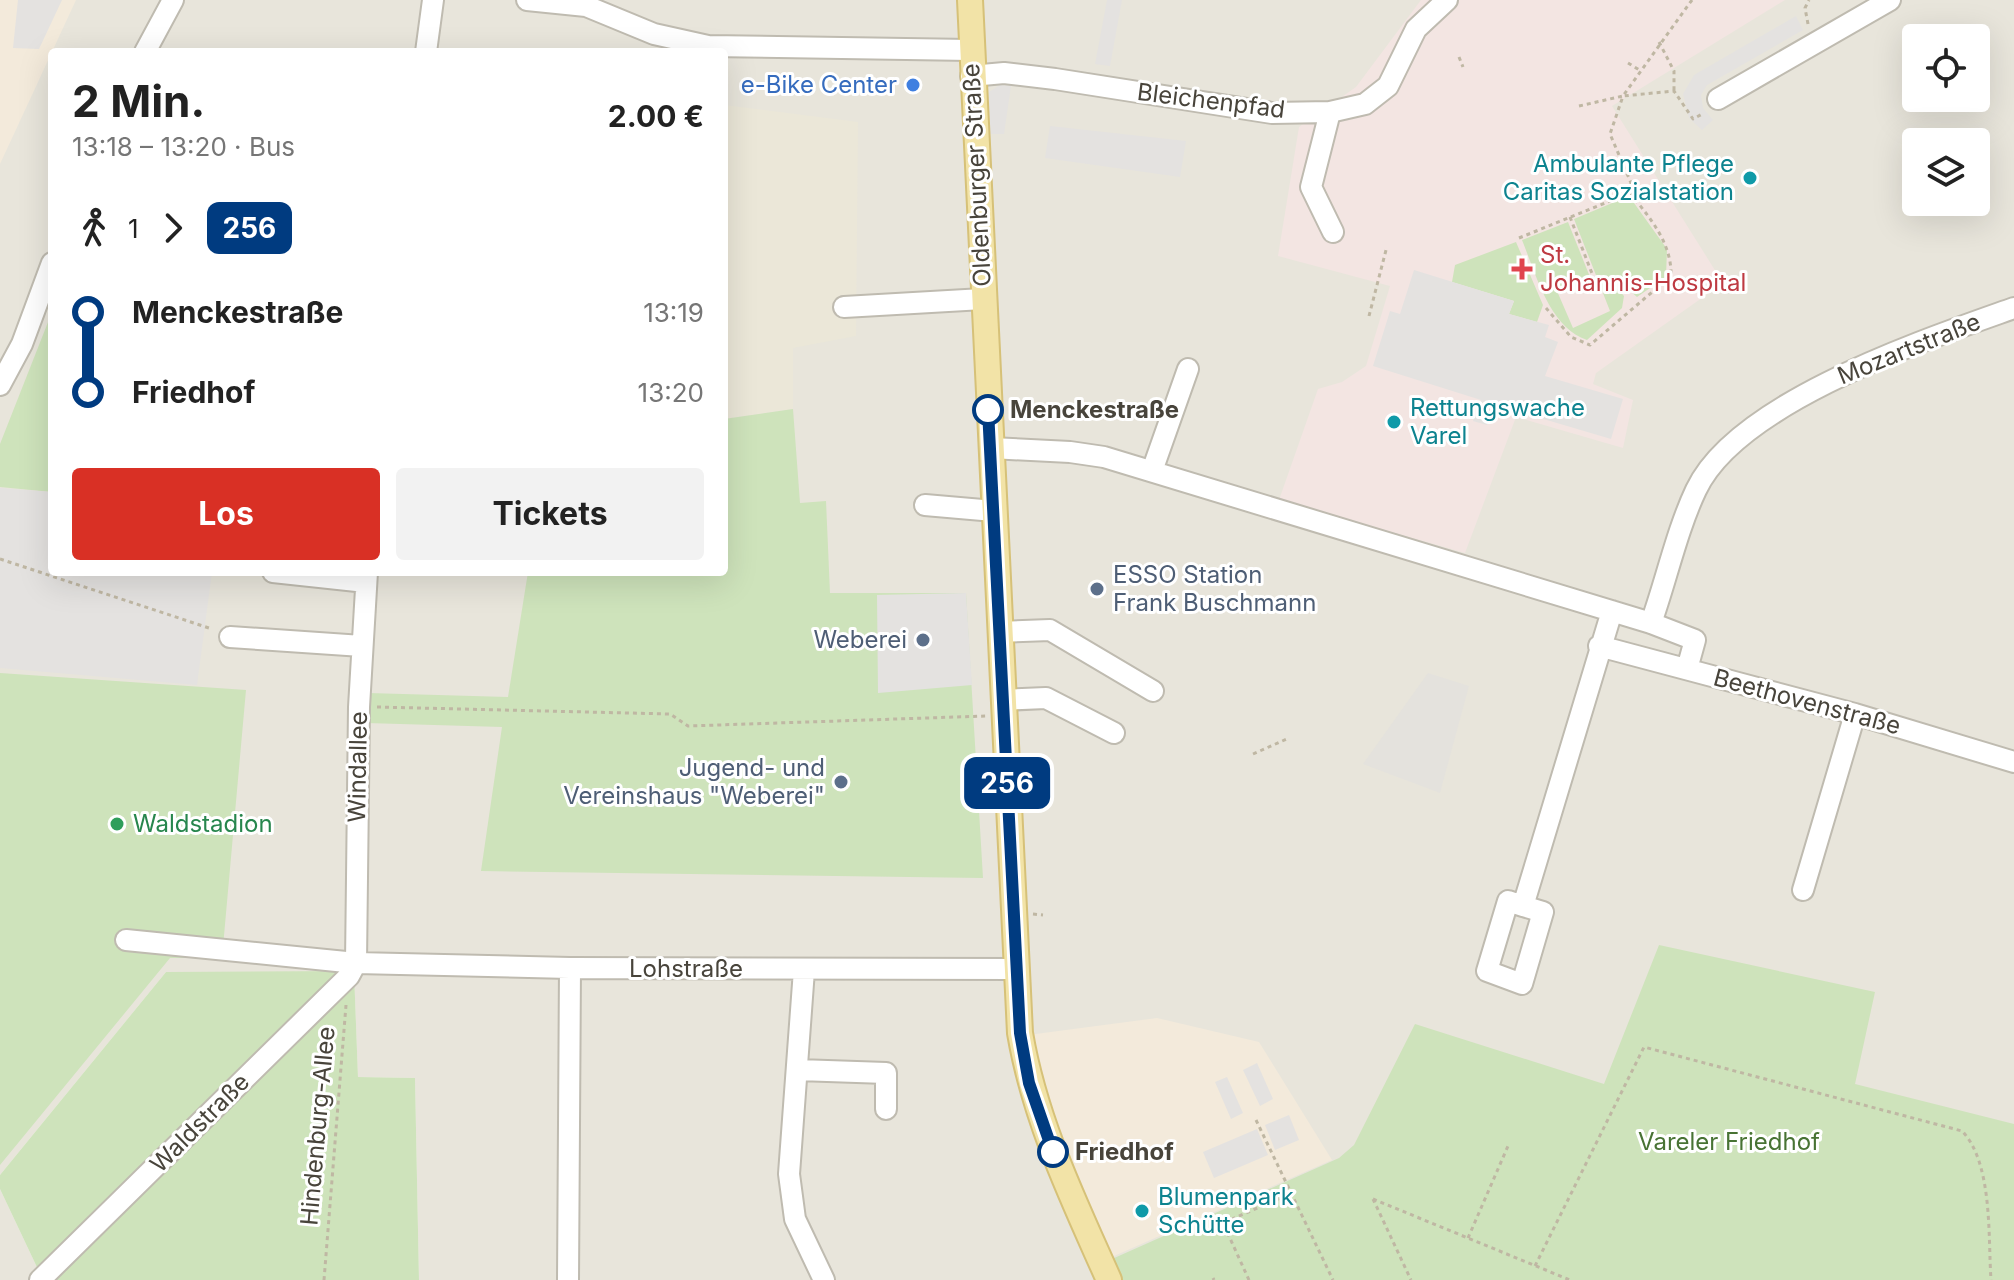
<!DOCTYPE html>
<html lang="de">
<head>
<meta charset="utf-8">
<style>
  :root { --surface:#fff; --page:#f2f2f2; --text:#222; --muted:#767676; --accent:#d93025 }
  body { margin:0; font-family:Inter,sans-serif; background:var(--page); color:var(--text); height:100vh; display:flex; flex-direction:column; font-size:30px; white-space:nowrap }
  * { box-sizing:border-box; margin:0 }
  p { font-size:26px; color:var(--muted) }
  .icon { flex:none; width:44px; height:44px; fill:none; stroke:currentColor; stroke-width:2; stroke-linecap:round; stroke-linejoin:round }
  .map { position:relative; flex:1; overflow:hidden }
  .details { position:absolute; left:48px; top:48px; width:680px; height:528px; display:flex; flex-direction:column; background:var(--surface); border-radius:8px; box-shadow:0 8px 32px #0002 }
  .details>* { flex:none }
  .badge { padding:0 16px; border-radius:12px; font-size:28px; line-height:52px }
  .fabs { position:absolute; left:1902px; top:24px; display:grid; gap:16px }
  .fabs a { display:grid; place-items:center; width:88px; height:88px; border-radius:8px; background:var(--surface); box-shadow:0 8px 32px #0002; font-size:40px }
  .map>.badge { position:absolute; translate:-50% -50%; box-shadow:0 0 0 4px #fff }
  .legs { display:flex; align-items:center; gap:12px; height:88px; padding:0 24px; font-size:26px }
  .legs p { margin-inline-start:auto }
  .headline { display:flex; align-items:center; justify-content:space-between; height:136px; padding:0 24px }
  h1 { font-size:44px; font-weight:700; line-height:60px }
  .primary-button { display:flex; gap:16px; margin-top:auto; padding:16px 24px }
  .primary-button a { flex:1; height:92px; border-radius:8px; background:var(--accent); color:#fff; font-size:32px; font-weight:700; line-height:92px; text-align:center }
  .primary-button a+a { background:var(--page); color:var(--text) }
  ul { padding:0 24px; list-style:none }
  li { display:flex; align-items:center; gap:28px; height:80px; font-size:30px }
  li i { display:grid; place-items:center; width:12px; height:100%; margin:0 10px; background:currentColor }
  li i::after { content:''; width:20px; height:20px; margin:-10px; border:6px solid; border-radius:50%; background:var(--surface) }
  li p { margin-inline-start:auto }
  li:first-child i { background:linear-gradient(#0000 50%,currentColor 0) }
  li:last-child i { background:linear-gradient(currentColor 50%,#0000 0) }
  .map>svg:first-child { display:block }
  .residential { fill:#e8e5db; fill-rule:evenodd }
  .commercial { fill:#f3eadb }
  .industrial { fill:#e4e2dd }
  .education { fill:#ebe7d8 }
  .medical { fill:#f3e5e2 }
  .green { fill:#cee3bb }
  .parking { fill:#e4e2e0 }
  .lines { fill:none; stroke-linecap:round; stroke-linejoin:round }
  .minor-casing { stroke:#bfbbb0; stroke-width:24 }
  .major-casing { stroke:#d6c178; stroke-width:28 }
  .path { stroke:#bfb7a3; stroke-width:3; stroke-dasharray:4 4; stroke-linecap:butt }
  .minor { stroke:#fff; stroke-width:20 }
  .major { stroke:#f2e3a7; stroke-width:24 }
  .line-1-casing { stroke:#fff; stroke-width:18 }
  .line-1 { stroke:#003b80; stroke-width:12 }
  .shop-dot { fill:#3f7fe0; stroke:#fff; stroke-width:3 }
  .culture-dot { fill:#0f9aa8; stroke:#fff; stroke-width:3 }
  .health-dot { fill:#e0444e; stroke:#fff; stroke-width:3 }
  .stop-1-dot { fill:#fff; stroke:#003b80; stroke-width:4 }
  .service-dot { fill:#5c6f8a; stroke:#fff; stroke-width:3 }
  .leisure-dot { fill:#2e9e5b; stroke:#fff; stroke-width:3 }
  .labels { text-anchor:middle; stroke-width:6; stroke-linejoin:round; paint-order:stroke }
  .shop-label { font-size:24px; fill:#366cbe; stroke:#fff; text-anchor:end }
  .street-label { font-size:24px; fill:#48443b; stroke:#fff }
  .culture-label { font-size:24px; fill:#0d838f; stroke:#fff; text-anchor:start }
  .health-label { font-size:24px; fill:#be3a42; stroke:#fff; text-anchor:start }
  .stop-label { font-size:24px; font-weight:bold; fill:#48443b; stroke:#fff; text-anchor:start }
  .service-label { font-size:24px; fill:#4e5e75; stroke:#fff; text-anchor:end }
  .leisure-label { font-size:24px; fill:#27864d; stroke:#fff; text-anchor:start }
  .park-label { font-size:24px; fill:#487334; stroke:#fff }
</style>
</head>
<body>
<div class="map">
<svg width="2014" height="1280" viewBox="0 0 2014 1280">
  <rect width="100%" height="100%" fill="#f4f2ec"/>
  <path class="residential" d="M 0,0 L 2014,0 L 2014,1280 L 419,1280 L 415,1078 L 358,1077 L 354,972 L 166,972 L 0,1175 ZM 1916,38 L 1976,38 L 1976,98 L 1916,98 ZM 52,52 L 724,52 L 724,572 L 52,572 ZM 1916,142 L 1976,142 L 1976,202 L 1916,202 Z
    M 0,1189 L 43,1280 L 0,1280 Z"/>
  <path class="commercial" d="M 0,0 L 76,0 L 0,164 Z
    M 1157,1018 L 1259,1042 L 1332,1160 L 1105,1260 L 1043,1090 L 1028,1035 Z"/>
  <path class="industrial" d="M 1428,673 L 1469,686 L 1440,793 L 1363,764 Z"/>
  <path class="education" d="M 724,105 L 858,122 L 856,336 L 793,348 L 793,409 L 724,419 Z"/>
  <path class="medical" d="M 1421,0 L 1785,0 L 1612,106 L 1723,283 L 1596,373 L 1593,384 L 1633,400 L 1623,448 L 1516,417 L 1465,553 L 1279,500 L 1318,389 L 1342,382 L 1366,366 L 1390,286 L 1278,256 L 1299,127 L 1356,87 Z"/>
  <path class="green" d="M 1629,196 L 1667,249 L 1666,277 L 1637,297 L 1630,291 L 1631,279 L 1618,279 L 1613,284 L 1624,296 L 1622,308 L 1587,340 C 1549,327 1536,274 1522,240 L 1568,222 L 1590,277 L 1557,291 L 1573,328 L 1610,311 L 1574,219 Z
    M 1516,242 L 1543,305 L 1537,322 L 1509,314 L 1514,301 L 1452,282 L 1455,265 Z
    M 52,312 L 52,492 L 0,487 L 0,444 Z
    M 793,409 L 800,503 L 826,501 L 830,593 L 966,593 L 983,878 L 481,871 L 502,727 L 366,723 L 368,693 L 508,697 L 528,572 L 724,572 L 724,419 Z
    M 0,673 L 246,690 L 222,958 L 170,958 L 0,1165 Z
    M 1659,945 L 1875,992 L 1855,1084 L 2014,1124 L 2014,1280 L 1121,1280 L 1112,1259 L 1339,1158 L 1354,1145 L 1415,1024 L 1604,1084 Z
    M 354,971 L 358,1077 L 415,1078 L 419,1280 L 43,1280 L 0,1189 L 0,1175 L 166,972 Z"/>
  <path class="parking" d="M 18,0 L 62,0 L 39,49 L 13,48 Z
    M 1107,0 L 1122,0 L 1110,66 L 1095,64 Z
    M 1796,16 L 1803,30 L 1707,85 L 1701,95 L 1703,108 L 1713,120 L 1702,130 L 1689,118 L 1683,94 L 1694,75 Z
    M 1000,85 L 1011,86 L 1004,134 L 990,134 L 989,92 Z
    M 1050,126 L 1186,141 L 1180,177 L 1045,158 Z
    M 1414,270 L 1514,301 L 1509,314 L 1549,325 L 1545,337 L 1558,342 L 1545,376 L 1623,399 L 1611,439 L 1496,405 L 1487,425 L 1473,421 L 1481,400 L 1373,366 L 1390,311 L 1400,314 Z
    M 0,488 L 52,492 L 52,572 L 212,572 L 197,685 L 0,668 Z
    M 966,593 L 972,685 L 878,693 L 877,595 Z
    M 1257,1063 L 1273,1099 L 1260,1106 L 1243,1070 Z
    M 1227,1077 L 1243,1113 L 1231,1119 L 1215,1082 Z
    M 1289,1115 L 1299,1140 L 1275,1150 L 1265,1125 Z
    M 1257,1129 L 1268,1155 L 1214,1178 L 1203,1152 Z"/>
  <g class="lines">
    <g class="minor-casing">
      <path id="minor" d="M 527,0 L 586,6 L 654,34 L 708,46 L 970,50
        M 145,52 L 173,0
        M 426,52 L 433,0
        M 971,76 L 1004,73 L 1055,79 L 1272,113 L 1330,112 L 1365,104 L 1388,86 L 1416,29 L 1447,0
        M 1718,99 L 1890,0
        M 1330,112 L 1311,187 L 1333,232
        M 844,307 L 983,299
        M 0,385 L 22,344 L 52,263
        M 991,448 L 1070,452 L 1104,457 L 1651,623 L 1695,640 L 1687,669
        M 1152,471 L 1188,369
        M 925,505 L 994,511
        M 273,572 L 366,582
        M 1651,623 C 1666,581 1677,530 1696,490 C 1737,402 1927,339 2014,308
        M 999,632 L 1050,630 L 1153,691
        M 230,637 L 362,646
        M 1599,646 L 1855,714 L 2014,762
        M 1002,700 L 1046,698 L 1114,733
        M 1803,890 L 1855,714
        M 1523,906 L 1543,912 L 1522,984 L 1487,971 L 1508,901 L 1523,906 L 1612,611
        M 126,940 L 356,963 L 570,968 L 1016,969
        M 356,963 L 359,707 L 367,572
        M 804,970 L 789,1174 L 795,1219 L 824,1280
        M 798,1070 L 886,1073 L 886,1109
        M 40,1280 L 349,976 L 356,963
        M 568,1280 L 570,968"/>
    </g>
    <g class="major-casing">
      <path id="major" d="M 970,0 L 1020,1033 C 1035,1121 1073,1199 1109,1280"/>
    </g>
    <path class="path" d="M 1692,0 L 1623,96 L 1674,91 L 1693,119 L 1704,113
      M 1808,24 L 1805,8 L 1809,0
      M 1659,42 L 1674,71 L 1674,91
      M 1459,57 L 1463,67
      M 1628,63 L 1641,71
      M 1579,106 L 1623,96 L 1610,134 L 1631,183 L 1630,193
      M 1570,217 L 1593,276
      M 1519,238 L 1630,193 C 1650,218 1672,243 1671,276 L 1590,345 L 1571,337 L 1546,308
      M 1369,316 L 1386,250
      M 0,559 L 212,629
      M 377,707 L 670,714 L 688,726 L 986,716
      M 1253,754 L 1289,738
      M 1033,914 L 1043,915
      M 1256,1120 L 1333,1280
      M 1373,1199 L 1570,1280
      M 1373,1199 L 1411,1280
      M 1468,1238 L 1508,1146
      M 1535,1266 L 1644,1047 L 1962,1131 C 1993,1163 1988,1237 1991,1280
      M 1213,1278 L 1214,1280
      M 324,1280 L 346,1005
      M 1249,1280 L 1223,1223 L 1292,1193"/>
    <use href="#minor" class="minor"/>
    <use href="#major" class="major"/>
  </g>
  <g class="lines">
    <g class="line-1-casing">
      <path id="line-1" d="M 988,410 L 1020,1033 L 1029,1083 L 1053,1152"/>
    </g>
    <use href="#line-1" class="line-1"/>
  </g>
  <circle class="shop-dot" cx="913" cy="85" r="8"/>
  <g class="culture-dot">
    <circle cx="1750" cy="178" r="8"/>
    <circle cx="1394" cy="422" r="8"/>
    <circle cx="1142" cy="1211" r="8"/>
  </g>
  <path class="health-dot" d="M1518 257h8v8h8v8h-8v8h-8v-8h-8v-8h8z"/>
  <g class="stop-1-dot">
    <circle cx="988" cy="410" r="14"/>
    <circle cx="1053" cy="1152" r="14"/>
  </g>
  <g class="service-dot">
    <circle cx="1097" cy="589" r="8"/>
    <circle cx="923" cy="640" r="8"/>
    <circle cx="841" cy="782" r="8"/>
  </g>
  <circle class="leisure-dot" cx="117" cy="824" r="8"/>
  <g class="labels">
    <g class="shop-label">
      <text x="897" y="93">e-Bike Center</text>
    </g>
    <g class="street-label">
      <text transform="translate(1211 101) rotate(7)" y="8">Bleichenpfad</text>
      <text transform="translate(977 175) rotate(-93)" y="8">Oldenburger Straße</text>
      <text transform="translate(1909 349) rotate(-22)" y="8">Mozartstraße</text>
      <text transform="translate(1807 702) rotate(15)" y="8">Beethovenstraße</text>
      <text transform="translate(358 767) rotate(-89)" y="8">Windallee</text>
      <text x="686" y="977">Lohstraße</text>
      <text transform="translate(200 1123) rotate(-45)" y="8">Waldstraße</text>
      <text transform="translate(318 1126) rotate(-85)" y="8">Hindenburg-Allee</text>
    </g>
    <g class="culture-label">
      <text x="1734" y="172" text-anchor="end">Ambulante Pflege<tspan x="1734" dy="28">Caritas Sozialstation</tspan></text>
      <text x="1410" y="416">Rettungswache<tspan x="1410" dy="28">Varel</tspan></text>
      <text x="1158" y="1205">Blumenpark<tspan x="1158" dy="28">Schütte</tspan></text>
    </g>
    <g class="health-label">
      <text x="1540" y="263">St.<tspan x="1540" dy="28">Johannis-Hospital</tspan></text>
    </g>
    <g class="stop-label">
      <text x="1010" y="418">Menckestraße</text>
      <text x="1075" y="1160">Friedhof</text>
    </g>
    <g class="service-label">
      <text x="1113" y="583" text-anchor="start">ESSO Station<tspan x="1113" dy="28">Frank Buschmann</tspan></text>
      <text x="907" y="648">Weberei</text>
      <text x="825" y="776">Jugend- und<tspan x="825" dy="28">Vereinshaus "Weberei"</tspan></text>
    </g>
    <g class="leisure-label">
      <text x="133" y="832">Waldstadion</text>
    </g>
    <g class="park-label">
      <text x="1729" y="1150">Vareler Friedhof</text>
    </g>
  </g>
</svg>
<div class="fabs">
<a><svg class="icon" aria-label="locate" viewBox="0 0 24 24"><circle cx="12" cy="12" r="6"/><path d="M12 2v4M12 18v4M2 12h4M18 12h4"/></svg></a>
<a><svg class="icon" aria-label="layers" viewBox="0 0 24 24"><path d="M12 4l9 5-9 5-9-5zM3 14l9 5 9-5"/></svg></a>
</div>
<b class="badge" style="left:1007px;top:783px;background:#003b80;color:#fff">256</b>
<section class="details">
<div class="headline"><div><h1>2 Min.</h1><p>13:18 – 13:20 · Bus</p></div><b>2.00 €</b></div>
<div class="legs"><svg class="icon" aria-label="walk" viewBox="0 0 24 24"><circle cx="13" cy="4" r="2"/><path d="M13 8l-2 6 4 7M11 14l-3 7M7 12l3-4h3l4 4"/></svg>1<svg class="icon" aria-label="forward" viewBox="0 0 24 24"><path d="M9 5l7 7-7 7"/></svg><b class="badge" style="background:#003b80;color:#fff">256</b></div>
<ul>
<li><i style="color:#003b80"></i><b>Menckestraße</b><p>13:19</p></li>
<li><i style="color:#003b80"></i><b>Friedhof</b><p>13:20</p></li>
</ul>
<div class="primary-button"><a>Los</a><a>Tickets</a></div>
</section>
</div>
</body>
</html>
